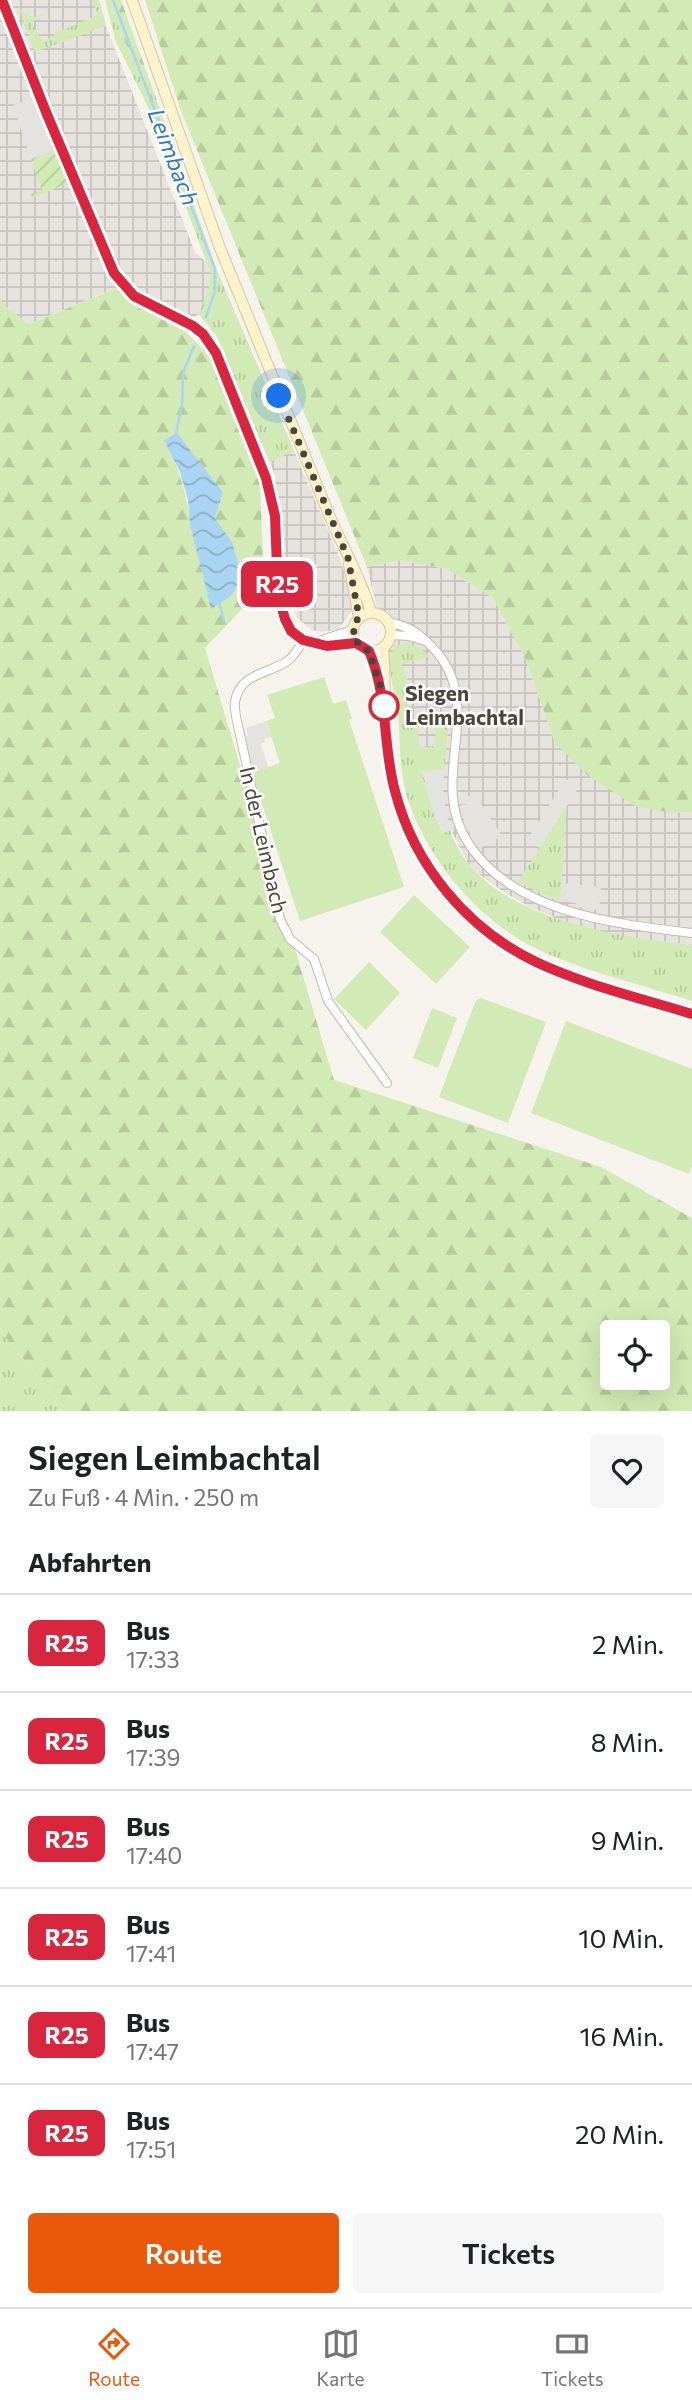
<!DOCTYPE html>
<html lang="de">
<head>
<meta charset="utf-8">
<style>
  :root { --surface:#fff; --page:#f6f6f6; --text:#202124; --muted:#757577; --line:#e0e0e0; --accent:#ea580c }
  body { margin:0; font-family:Commissioner,sans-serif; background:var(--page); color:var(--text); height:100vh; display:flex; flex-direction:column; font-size:26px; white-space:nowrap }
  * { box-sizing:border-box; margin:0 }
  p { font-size:23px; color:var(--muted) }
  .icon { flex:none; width:38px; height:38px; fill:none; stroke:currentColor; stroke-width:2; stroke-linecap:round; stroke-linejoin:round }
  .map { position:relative; height:1411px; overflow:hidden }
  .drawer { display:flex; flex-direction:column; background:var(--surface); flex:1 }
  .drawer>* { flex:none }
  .badge { padding:0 14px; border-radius:10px; font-size:24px; line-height:46px }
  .controls { position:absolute; left:600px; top:1320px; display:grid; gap:14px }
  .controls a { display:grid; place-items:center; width:70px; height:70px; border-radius:7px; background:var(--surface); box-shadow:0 7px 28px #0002; font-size:35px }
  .you { position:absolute; width:35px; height:35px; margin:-18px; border:5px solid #fff; border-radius:50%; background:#1a73e8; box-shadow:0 0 0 10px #1a73e833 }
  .map>.badge { position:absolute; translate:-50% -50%; box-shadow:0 0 0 4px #fff }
  h2 { padding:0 28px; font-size:26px; line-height:63px }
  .round { display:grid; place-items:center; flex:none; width:74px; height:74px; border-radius:7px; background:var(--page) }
  .summary { display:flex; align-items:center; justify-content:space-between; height:119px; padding:0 28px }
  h1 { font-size:33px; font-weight:600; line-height:52px }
  .button { display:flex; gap:14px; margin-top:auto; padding:14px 28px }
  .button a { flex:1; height:80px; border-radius:7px; background:var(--accent); color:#fff; font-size:28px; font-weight:600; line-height:80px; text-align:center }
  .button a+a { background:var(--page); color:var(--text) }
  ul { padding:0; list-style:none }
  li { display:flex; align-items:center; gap:21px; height:98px; padding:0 28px; border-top:2px solid var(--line) }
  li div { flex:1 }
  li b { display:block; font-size:26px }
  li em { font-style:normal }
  li .badge { min-width:77px; font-weight:700; text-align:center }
  .dock { display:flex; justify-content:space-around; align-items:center; height:98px; border-top:2px solid var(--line); background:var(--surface); font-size:19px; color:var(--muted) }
  .dock a { display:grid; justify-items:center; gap:4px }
  .dock .current { color:var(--accent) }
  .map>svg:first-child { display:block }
  .industrial { fill:url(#industrial-grid) }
  .grass { fill:url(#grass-tufts) }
  .forest { fill:url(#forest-firs); fill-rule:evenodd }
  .garden { fill:url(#garden-furrows) }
  .pitch { fill:#d2eab5 }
  .parking { fill:#e5e3e0 }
  .water { fill:url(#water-waves) }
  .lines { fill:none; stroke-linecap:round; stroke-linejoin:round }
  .stream { stroke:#a9d4f2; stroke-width:2.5 }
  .street-casing { stroke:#c2bbae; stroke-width:10 }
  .secondary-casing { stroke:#d6c79b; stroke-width:12 }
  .street { stroke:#fff; stroke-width:8 }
  .secondary { stroke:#fff3cd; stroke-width:10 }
  .line-casing { stroke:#fff; stroke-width:16 }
  .line { stroke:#d7263d; stroke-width:10 }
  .walk { stroke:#4b4439; stroke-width:7; stroke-dasharray:0 12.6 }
  .stop-dot { fill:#fff; stroke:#d7263d; stroke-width:3.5 }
  .labels { text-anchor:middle; stroke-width:5; stroke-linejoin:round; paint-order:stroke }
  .stop-label { font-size:21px; font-weight:bold; fill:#4b4439; stroke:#fff; text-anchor:start }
  .street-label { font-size:21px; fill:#4b4439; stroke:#fff }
  .water-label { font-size:23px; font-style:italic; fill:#2e7ab2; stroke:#fff }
</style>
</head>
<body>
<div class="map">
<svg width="692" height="1411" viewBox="0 0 692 1411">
  <defs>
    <pattern id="industrial-grid" width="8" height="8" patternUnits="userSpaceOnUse" patternTransform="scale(1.75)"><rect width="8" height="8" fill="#e6e2dd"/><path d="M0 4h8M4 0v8" fill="none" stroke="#c7c3be"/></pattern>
    <pattern id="grass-tufts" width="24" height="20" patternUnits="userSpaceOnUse" patternTransform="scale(1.75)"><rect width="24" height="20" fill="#d2eab5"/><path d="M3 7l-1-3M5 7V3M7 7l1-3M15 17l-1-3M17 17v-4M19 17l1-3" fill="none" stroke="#b6ca9c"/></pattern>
    <pattern id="forest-firs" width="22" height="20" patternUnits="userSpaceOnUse" patternTransform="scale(1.75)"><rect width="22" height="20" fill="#d2eab5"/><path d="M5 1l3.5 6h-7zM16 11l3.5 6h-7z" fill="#b6ca9c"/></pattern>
    <pattern id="garden-furrows" width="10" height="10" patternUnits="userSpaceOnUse" patternTransform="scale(1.75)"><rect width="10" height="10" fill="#d2eab5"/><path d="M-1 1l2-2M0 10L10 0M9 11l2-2" fill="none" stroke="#b6ca9c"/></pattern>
    <pattern id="water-waves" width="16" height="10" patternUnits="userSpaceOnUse" patternTransform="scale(1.75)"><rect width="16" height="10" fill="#a9d4f2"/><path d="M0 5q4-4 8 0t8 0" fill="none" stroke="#8caec5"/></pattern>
  </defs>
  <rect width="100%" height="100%" fill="#f6f3ec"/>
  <path class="industrial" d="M 0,0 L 99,0 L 106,26 L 195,252 L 218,273 L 341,561 L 354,608 L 338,630 L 321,632 L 312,630 L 298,619 L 293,609 L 284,585 L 275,475 L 217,336 L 199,314 L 179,325 L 129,302 L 116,288 L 29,324 L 6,307 L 0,299 Z
    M 401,560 L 447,569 L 493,598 L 525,658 L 555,743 L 672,813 L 692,812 L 692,945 L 632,938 L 573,925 L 530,907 L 507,894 L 480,875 L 468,863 L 451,830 L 433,812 L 411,723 L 408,701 L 384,662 L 391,631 L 388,622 L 378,613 L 367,567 Z"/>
  <path class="grass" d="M 16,0 L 23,14 L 29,12 L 32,18 L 43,13 L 43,15 L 31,23 L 43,42 L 55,35 L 55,33 L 98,15 L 92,0 L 99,0 L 106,26 L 35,52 Z
    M 105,0 L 109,0 L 128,49 L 146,70 L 218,273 L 294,451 L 270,462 L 217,336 L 199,314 L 209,287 L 211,274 L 148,107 L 116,42 Z
    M 405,643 L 418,647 L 430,656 L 401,665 L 408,679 L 405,680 L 409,693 L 405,695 L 408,700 L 411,723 L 424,720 L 425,728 L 418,729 L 419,747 L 436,746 L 435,728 L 429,728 L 427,725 L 449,721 L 444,770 L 423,771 L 433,812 L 443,833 L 450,830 C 479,918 614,936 692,945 L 692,1001 C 645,986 596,974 550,955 C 486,929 432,867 409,803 C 400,777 400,750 399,724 C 399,703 382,662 395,646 Z
    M 567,806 L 560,902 L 518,882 Z
    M 0,1331 L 67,1411 L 0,1411 Z"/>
  <path class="forest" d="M 109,0 L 121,0 L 146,70 L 128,49 Z
    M 145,0 L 692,0 L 692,812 L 672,813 L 635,806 L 587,775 L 555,743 L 525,658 L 493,598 L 447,569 L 401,560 L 367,567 L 181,111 Z
    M 117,288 L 129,302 L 179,325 L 209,355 L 260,482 L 264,586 L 205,648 L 334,1080 L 601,1167 L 692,1218 L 692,1411 L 67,1411 L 0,1331 L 0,299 L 6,307 L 29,324 ZM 177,434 L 223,492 L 215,518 L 232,542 L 200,555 C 187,513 186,479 165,440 ZM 612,1332 L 658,1332 L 658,1377 L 612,1377 Z"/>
  <path class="garden" d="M 57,149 L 70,180 L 68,183 L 33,198 L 31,194 L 42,190 L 31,159 Z"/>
  <path class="pitch" d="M 324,677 L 333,704 L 346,700 L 352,719 L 349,720 L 404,887 L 300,921 L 252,773 L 280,763 L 266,721 L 275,718 L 267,695 Z
    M 414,895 L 470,947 L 436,984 L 380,932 Z
    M 369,962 L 400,993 L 366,1030 L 334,999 Z
    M 481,998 L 546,1022 L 508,1123 L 439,1097 L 476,1000 Z
    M 432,1008 L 457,1018 L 438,1068 L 413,1058 Z
    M 566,1021 L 692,1069 L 692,1166 L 689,1174 L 531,1113 Z"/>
  <path class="parking" d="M 35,98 L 53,151 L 31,159 L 13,105 Z
    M 266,721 L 271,737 L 264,739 L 265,742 L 261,744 L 268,767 L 252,773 L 244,737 L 248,736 L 246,728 Z
    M 444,770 L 443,795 L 450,830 L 443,833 L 433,812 L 422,771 Z
    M 566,779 L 579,787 L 540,848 L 527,840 Z
    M 474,793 L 502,836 L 479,849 L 464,823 L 461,805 L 468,804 L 464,799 Z
    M 562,883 L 601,887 L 599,910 L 576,907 L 576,903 L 560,901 Z"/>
  <path class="water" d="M 177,433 L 223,492 L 215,518 L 232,542 L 242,577 L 232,595 L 211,609 L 190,524 L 188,500 L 180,472 L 164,440 Z"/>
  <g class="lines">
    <path class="stream" d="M 113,0 L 215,269 L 215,291 L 206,317
      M 175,437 L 182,406 L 183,373 L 194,346
      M 219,601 L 224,621"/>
    <g class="street-casing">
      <path id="street" d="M 2,0 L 88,214 L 114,273 L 134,296 L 148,305 L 187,321 L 203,334 L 216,353 L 266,478 C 270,490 273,502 274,515 C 278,550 267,619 302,639 C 319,648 338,645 356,643
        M 388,622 C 410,627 418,632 433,648 C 488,705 427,777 467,841 C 511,913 616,924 692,933
        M 391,635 L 409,636 L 425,641
        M 303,640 C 299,648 294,657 286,662 C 267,674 239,674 235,702 C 234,710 237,722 239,730 L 280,919 L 290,939 L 314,959 L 328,1001 L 387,1083
        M 316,642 L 352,630"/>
    </g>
    <g class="secondary-casing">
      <path id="secondary" d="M 132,0 L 220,248 L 330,517 C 344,550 361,578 371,612
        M 349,564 L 359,617
        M353 632a19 19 0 1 1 38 0a19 19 0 1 1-38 0Z
        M 383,648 C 387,688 382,730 389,770 C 405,852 460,925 536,962 C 584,985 640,997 692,1014
        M 369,651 L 380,683"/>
    </g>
    <use href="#street" class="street"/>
    <use href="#secondary" class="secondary"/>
  </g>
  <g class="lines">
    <g class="line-casing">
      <path id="line" d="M 2,0 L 46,112 L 114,273 L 134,296 L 193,326 L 203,334 L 216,353 L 266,478 L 275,516 L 278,594 L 285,619 L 291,631 L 303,640 L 327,646 L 356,643 L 369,651 C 389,698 382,744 395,791 C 414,865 467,929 536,962 C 585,985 640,998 692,1014"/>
    </g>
    <use href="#line" class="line"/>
    <path class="walk" d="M 279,396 L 348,558 L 359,617 L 355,623 L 353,637 L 362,648 L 369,651 L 383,695 L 384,706"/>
  </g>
  <circle class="stop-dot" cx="384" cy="706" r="14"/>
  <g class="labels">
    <g class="stop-label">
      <text x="405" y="701">Siegen<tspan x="405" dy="24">Leimbachtal</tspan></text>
    </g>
    <g class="street-label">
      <text transform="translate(263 840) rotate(77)" y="7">In der Leimbach</text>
    </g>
    <g class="water-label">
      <text transform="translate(173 157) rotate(69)" y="8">Leimbach</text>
    </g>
  </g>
</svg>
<div class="controls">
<a><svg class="icon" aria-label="locate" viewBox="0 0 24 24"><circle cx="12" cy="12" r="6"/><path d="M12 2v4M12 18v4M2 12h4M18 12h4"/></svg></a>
</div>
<div class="you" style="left:279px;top:396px"></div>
<b class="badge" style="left:277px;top:584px;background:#d7263d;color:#fff">R25</b>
</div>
<section class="drawer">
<div class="summary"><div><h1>Siegen Leimbachtal</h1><p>Zu Fuß · 4 Min. · 250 m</p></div><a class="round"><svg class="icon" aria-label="heart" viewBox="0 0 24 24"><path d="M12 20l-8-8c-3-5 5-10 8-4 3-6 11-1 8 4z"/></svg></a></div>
<h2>Abfahrten</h2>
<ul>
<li><span class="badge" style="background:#d7263d;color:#fff">R25</span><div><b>Bus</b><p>17:33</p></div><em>2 Min.</em></li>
<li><span class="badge" style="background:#d7263d;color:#fff">R25</span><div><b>Bus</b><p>17:39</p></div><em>8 Min.</em></li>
<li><span class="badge" style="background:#d7263d;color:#fff">R25</span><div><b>Bus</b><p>17:40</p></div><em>9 Min.</em></li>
<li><span class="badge" style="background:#d7263d;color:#fff">R25</span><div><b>Bus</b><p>17:41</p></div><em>10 Min.</em></li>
<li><span class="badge" style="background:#d7263d;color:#fff">R25</span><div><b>Bus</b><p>17:47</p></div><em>16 Min.</em></li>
<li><span class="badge" style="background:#d7263d;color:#fff">R25</span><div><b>Bus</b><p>17:51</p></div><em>20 Min.</em></li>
</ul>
<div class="button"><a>Route</a><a>Tickets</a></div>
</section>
<nav class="dock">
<a class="current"><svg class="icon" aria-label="directions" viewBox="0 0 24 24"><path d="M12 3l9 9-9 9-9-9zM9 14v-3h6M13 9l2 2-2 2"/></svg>Route</a>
<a><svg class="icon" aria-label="map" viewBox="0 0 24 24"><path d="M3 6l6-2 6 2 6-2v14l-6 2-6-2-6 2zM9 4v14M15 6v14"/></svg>Karte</a>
<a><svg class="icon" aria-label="tickets" viewBox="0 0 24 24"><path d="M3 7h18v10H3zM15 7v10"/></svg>Tickets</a>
</nav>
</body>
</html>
